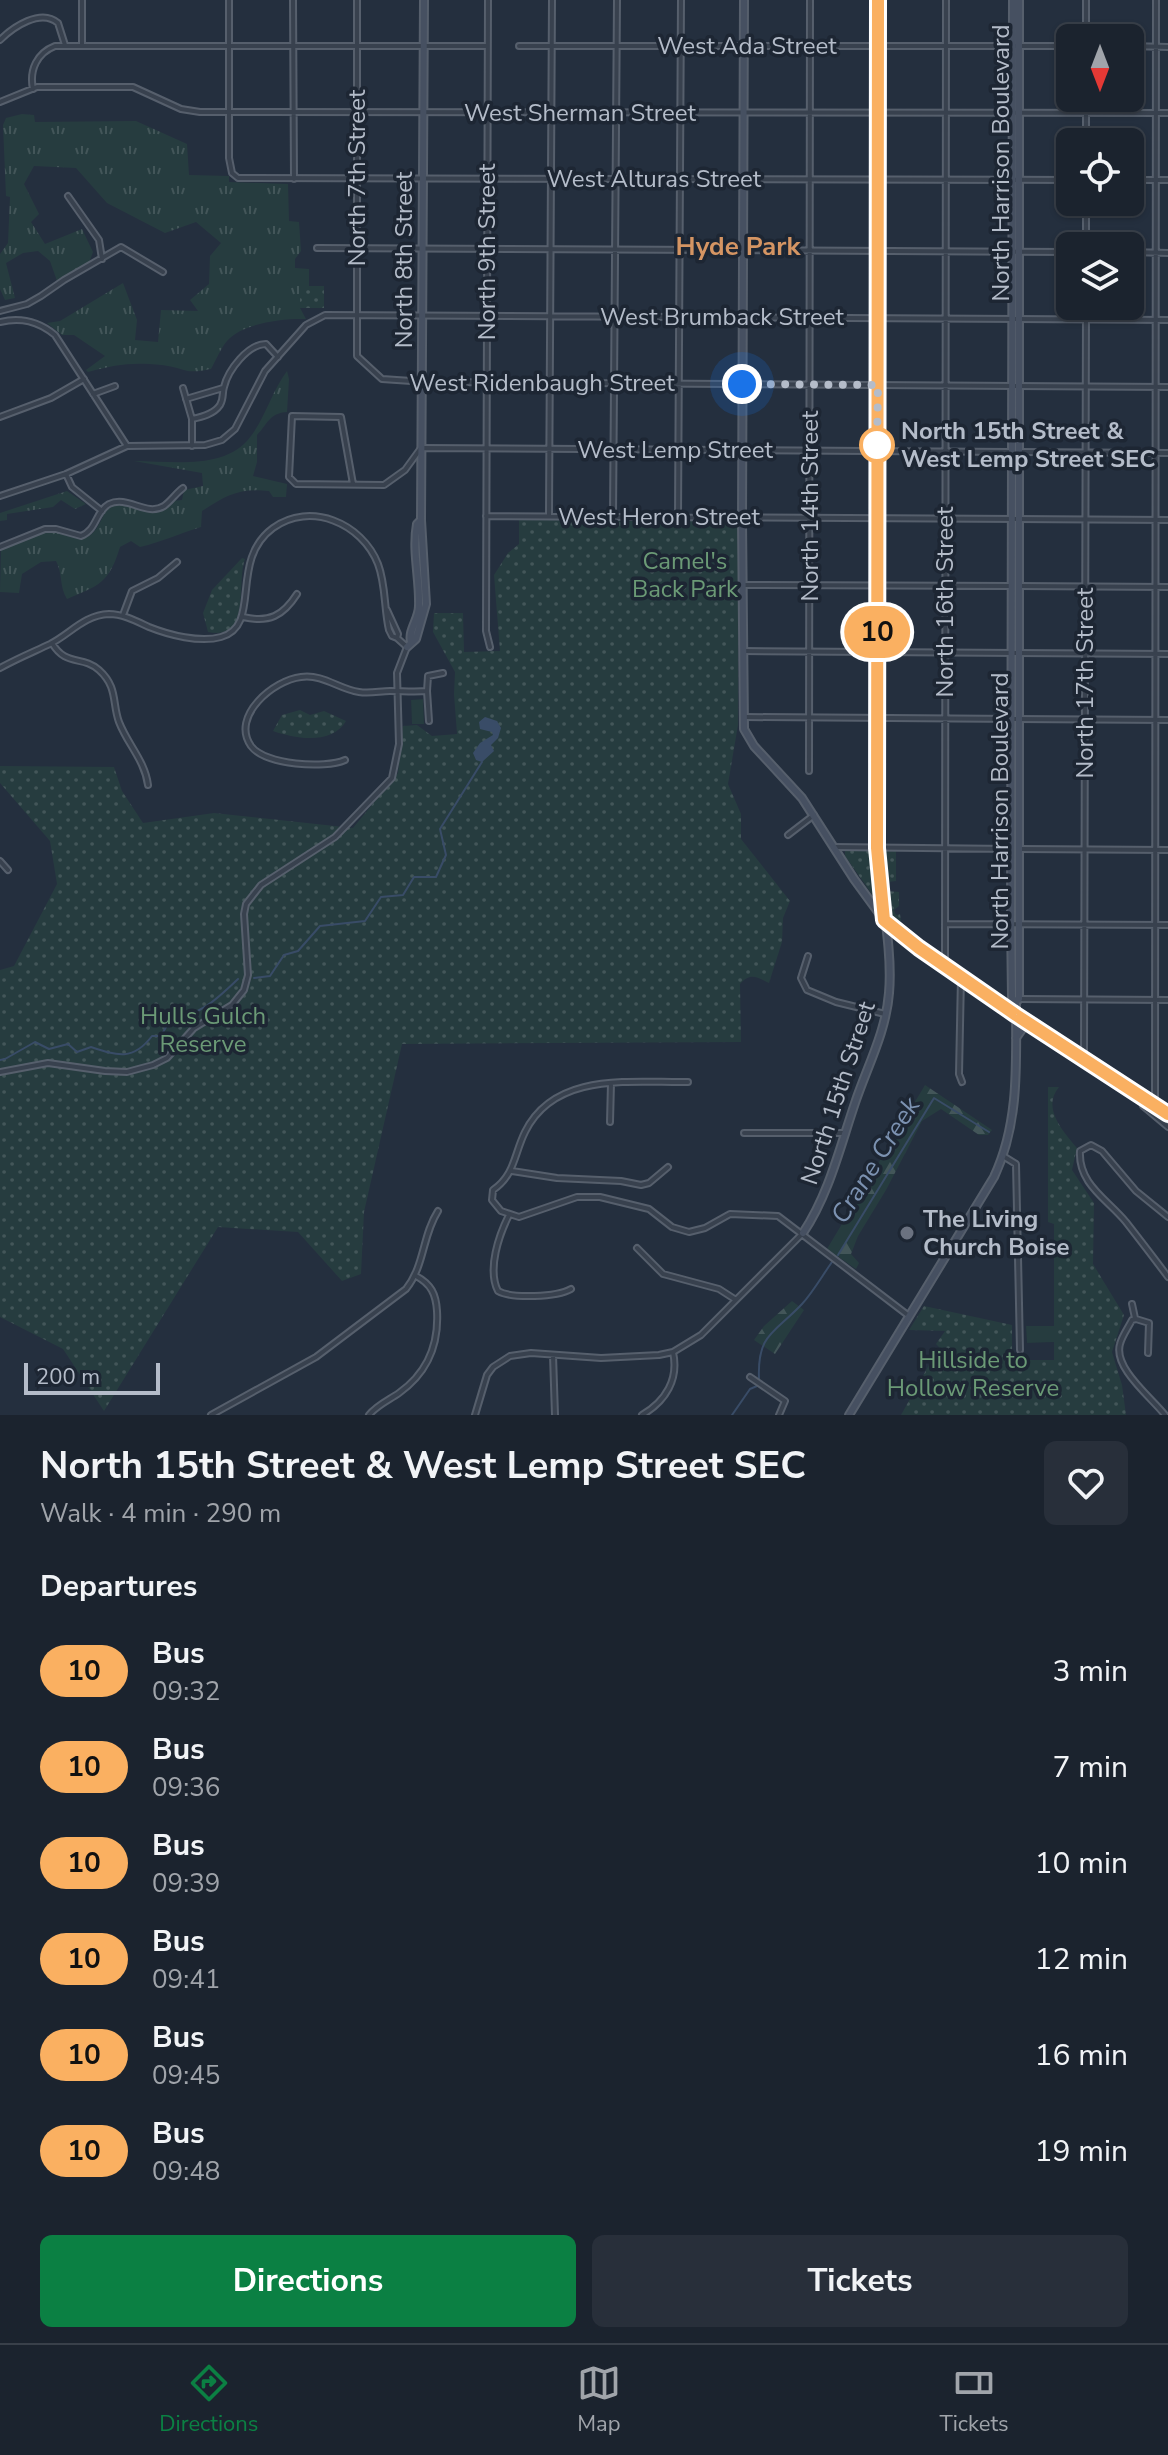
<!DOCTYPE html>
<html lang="en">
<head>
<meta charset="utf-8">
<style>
  :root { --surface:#1b232e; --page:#282f3a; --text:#f1f3f6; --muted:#a0a4aa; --line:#39404a; --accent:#0b8043 }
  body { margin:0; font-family:"Nunito Sans",sans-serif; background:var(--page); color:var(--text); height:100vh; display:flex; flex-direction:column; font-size:30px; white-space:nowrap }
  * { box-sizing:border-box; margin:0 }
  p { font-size:26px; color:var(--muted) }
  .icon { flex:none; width:44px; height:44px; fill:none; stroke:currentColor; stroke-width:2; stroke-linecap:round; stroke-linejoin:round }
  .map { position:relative; height:1415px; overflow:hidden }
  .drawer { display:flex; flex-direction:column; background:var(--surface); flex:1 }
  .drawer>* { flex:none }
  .badge { padding:0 16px; border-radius:26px; font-size:28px; line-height:52px }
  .needle { width:52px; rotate:180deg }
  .fabs { position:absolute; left:1056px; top:24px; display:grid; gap:16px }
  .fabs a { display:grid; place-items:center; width:88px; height:88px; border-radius:12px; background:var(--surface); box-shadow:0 2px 6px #0004,0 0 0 2px var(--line); font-size:40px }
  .scale { position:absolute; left:24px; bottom:20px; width:136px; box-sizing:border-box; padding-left:8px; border:4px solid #b4bcc9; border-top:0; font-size:22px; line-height:28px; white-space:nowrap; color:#b4bcc9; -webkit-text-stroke:6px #1d2633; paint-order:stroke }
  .you { position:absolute; width:40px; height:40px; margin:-20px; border:6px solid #fff; border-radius:50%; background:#1a73e8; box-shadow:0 0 0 12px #1a73e833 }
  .map>.badge { position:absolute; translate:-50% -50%; box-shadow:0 0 0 4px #fff }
  h2 { padding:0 40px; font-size:30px; line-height:72px }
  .round { display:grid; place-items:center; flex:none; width:84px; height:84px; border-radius:12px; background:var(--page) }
  .overview { display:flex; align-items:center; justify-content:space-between; height:136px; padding:0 40px }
  h1 { font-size:38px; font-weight:700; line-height:60px }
  .button { display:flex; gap:16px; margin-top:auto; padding:16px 40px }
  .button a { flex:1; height:92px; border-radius:12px; background:var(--accent); color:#fff; font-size:32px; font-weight:700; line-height:92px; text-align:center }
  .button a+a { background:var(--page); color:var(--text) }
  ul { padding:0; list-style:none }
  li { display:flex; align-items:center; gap:24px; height:96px; padding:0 40px }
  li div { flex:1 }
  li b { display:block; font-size:30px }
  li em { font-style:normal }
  li .badge { min-width:88px; font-weight:700; text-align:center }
  .dock { display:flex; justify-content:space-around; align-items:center; height:112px; border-top:2px solid var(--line); background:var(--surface); font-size:22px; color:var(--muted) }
  .dock a { display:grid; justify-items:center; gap:4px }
  .dock .on { color:var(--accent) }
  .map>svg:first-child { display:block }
  .grass { fill:url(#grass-tufts) }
  .forest { fill:url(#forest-firs) }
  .park { fill:url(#park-dots) }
  .garden { fill:#263c3f }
  .water { fill:url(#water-ripples) }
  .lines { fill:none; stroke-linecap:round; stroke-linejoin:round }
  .stream { stroke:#394c67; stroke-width:2 }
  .street-casing { stroke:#565f6c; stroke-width:8 }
  .secondary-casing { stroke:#565f6c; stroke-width:10 }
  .street { stroke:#38414e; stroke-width:4 }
  .secondary { stroke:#465061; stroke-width:6 }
  .line-casing { stroke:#fff; stroke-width:18 }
  .line { stroke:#fab061; stroke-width:12 }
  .walk { stroke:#b4bcc9; stroke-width:8; stroke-dasharray:0 14.4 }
  .stop-dot { fill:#fff; stroke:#fab061; stroke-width:4 }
  .worship-dot { fill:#6b7280; stroke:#1d2633; stroke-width:3 }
  .labels { text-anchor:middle; stroke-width:7; stroke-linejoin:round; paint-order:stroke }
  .street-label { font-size:24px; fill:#b4bcc9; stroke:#1d2633 }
  .stop-label { font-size:24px; font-weight:bold; fill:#b4bcc9; stroke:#1d2633; text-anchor:start }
  .park-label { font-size:24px; fill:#6b9a76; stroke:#1d2633 }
  .poi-label { font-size:24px; font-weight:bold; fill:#b4bcc9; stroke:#1d2633; text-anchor:start }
  .neighbourhood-label { font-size:26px; font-weight:bold; fill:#d59563; stroke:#1d2633 }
  .water-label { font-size:26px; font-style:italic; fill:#7c92b1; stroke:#1d2633 }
</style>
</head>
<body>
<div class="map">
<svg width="1168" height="1415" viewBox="0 0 1168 1415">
  <defs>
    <pattern id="grass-tufts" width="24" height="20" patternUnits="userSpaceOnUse" patternTransform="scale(2)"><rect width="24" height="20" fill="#263c3f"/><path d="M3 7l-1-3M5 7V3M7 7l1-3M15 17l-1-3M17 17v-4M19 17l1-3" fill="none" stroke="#435659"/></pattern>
    <pattern id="forest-firs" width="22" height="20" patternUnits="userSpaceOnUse" patternTransform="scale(2)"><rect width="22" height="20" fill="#263c3f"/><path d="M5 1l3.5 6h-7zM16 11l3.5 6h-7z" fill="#435659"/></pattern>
    <pattern id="park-dots" width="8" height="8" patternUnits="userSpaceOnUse" patternTransform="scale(2)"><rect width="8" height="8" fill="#263c3f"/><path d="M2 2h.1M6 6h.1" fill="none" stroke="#435659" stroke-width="1.8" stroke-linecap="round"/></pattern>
    <pattern id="water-ripples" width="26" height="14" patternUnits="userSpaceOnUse" patternTransform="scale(2)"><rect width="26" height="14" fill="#394c67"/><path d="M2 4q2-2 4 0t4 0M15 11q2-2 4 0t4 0" fill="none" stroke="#53647b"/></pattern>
  </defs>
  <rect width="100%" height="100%" fill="#242f3e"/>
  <path class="grass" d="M 22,114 L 34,115 L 35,122 L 136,121 L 187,144 L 189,175 L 229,176 L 229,182 L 288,184 L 289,221 L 299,222 L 301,251 L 295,259 L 295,268 L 309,269 L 309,286 L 300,286 L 300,308 L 306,319 C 284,318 242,323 227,341 C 221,348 216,360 211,369 C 183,375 187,368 162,365 C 132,362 117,364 88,372 L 86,370 L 105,356 L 74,335 L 62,335 L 47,323 L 60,321 L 123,283 L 137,320 L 135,340 L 158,342 L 161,310 L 198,311 L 190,300 L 209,284 L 210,256 L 221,243 L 196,222 L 165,233 L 107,203 L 76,168 L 34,166 L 24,184 L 39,214 L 31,222 L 45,244 L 82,229 L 93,252 L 89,263 L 57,281 L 50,261 L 38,251 L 23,253 L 6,263 L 15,298 L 5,300 L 0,289 L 0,254 L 8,243 L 10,197 L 6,196 L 3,125 L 6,118 Z
    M 287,371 L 289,379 L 287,412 C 269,413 267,425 257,435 L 257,462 L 253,476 L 287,484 L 286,497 L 273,497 L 269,491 C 239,488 227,495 202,511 L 201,527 C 180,533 162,542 140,547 L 131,541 L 120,547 C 109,583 100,585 67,599 C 59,586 63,574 56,561 L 41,562 L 22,574 L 19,593 L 0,592 L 1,548 C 17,544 35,533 50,532 C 64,531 74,543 87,537 C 99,532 101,515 110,507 C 134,497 147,525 172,501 L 182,500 L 184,490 L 203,486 L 202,473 L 134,461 C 171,461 226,471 251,436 C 266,416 272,391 287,371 Z
    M 67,491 L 86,504 L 75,509 L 61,500 L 53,507 L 7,514 L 7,520 L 0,521 L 0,513 Z"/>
  <path class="forest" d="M 925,1085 L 992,1130 L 988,1135 L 979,1135 L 941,1109 L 922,1121 L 886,1190 L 858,1236 L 851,1254 L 859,1263 L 856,1269 L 827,1249 Z
    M 792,1301 L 804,1310 L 775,1354 L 754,1340 L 764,1326 Z"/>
  <path class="park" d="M 300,286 L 324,286 L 324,308 L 300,308 Z
    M 519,519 L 739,520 L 738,725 L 728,784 L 741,814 L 741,839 L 790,901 L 783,918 L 782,942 L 769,983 C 757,977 750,972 740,984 L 741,1042 L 402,1044 L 364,1212 L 361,1274 L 342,1281 L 298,1232 L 218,1227 L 104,1411 L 63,1349 L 0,1317 L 0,970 L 14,966 L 57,884 L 50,841 L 0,783 L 0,766 L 114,767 L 122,791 L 143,823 L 214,813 L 353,828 L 398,773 L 403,726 L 417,725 L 432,736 L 457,734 L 454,694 L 455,672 L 433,632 L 434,613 L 463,613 L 464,652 L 500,651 L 494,575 L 508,553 L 519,544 Z
    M 242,558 L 245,559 C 236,583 252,641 208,632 L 203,613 L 212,590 Z
    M 300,710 L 310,715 L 324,711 L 346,721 C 332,745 296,739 273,731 L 282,715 Z
    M 845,851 L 872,851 L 874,897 L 845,856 Z
    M 885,851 L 896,851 L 896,881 L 888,882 Z
    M 887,891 L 899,892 L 899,906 L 894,910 L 896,915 L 900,914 L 901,921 L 898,924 L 890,914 Z
    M 1048,1087 L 1059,1087 C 1041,1108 1064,1132 1077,1148 L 1072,1170 L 1094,1203 L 1093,1264 L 1124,1315 L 1112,1352 L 1122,1385 L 1126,1415 L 901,1415 L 939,1347 L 936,1344 L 945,1331 L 909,1330 L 924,1306 L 1012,1325 L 1012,1360 L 1054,1360 L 1054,1224 L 1048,1222 Z"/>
  <path class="garden" d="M 423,699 L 424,724 L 412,724 L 411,700 Z
    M 1026,1326 L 1054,1326 L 1054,1342 L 1027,1343 Z"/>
  <path class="water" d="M 485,717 L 497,721 L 501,728 L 498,738 L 491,745 L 494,751 L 482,762 L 476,760 L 473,753 L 480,743 L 493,735 L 492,732 L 480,729 L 479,722 Z"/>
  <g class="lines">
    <path class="stream" d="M 254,978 L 270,976 L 284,955 L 298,951 L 320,926 L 365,921 L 381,897 L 403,895 L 414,877 L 436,877 L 446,855 L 440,829 L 482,762
      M 0,1060 L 5,1059 L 35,1042 L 49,1049 L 68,1044 L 77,1052 L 91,1047 C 118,1056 133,1061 152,1036 L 161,1036 L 171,1018 C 200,1016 217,999 238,979
      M 838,1255 L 934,1098 L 989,1132
      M 759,1379 C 757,1333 775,1333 802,1304 C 813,1292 822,1276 832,1262
      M 732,1415 L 750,1389 L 757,1386"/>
    <g class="street-casing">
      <path id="street" d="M 229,0 L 229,158 L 232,173 L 238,178 L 1070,180
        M 293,0 L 294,179
        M 357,0 L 357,356 L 382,379 L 426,382 L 1168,387
        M 488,0 L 486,631 L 490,647
        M 1086,38 L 1086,0
        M 0,40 C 13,27 41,8 58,23 L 65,45
        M 82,46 L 82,0
        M 519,46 L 1070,46
        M 1130,46 L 1168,47
        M 33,89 C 29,70 37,53 55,46 L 487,46
        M 0,102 L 37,87 L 133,87 L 181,109 L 200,112 L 1168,113
        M 1086,142 L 1086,98
        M 1130,180 L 1168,180
        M 68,196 L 99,240 L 102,259
        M 1086,246 L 1086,202
        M 317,248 L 1070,252
        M 1130,252 L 1168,253
        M 0,311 L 27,304 L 41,296 L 64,280 L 121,247 L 163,272
        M 0,322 C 21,317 38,321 55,335 L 127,446
        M 183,388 L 192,419 L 192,446
        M 93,394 L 115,386
        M 186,399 L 223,388
        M 0,417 L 51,398 L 84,379
        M 192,419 C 202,417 214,414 220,405 C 224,398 222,393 224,387 C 228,370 248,344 266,344 L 278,357
        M 1020,452 L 1168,453
        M 66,474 L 72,487 L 102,511
        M 353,484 L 341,417 L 292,416 L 289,477 L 296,484 L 384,485 L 405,470 L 421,448 L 1011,452
        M 0,496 L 66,474 L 127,446 L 205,445 L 222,440 L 235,429 L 265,371 L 306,325 L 325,315 L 1168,320
        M 486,516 L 1168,520
        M 549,516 L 552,0
        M 613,517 L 617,0
        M 678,517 L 681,0
        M 0,547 L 45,529 L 56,529 L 81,536 C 97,530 95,512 109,504 C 128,495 146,517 164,506 C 171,501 176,493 183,488
        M 742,585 L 1011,586
        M 1020,586 L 1168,587
        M 123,615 L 132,591 L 158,578 L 177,562
        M 243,617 C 269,623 283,616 297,594
        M 52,643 C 66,667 82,655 99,670 C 118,687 112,703 119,722 C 128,745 145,761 148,785
        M 743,651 L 1168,654
        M 0,668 C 16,659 33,652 50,644 C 70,634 84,615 109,614 C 123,614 136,621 149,627 C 169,635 200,643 221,637 C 263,625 228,561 273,528 C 310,501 362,523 378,564 C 386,585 384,609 389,630 L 392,636 L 397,638 L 398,634 L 387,610
        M 427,691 L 429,721
        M 745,717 L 1168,720
        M 345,760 C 325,769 265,765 251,746 C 230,716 274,680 301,677 C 324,674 338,689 359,692 C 370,694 380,691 390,691 C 402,691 415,692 427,691 L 428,676 L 443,673
        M 809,771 L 810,0
        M 788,835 L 814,815
        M 833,847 L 1011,849
        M 1020,849 L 1168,850
        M 0,861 L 8,870
        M 945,924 L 1168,925
        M 808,956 L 801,978 L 807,990 L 836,1002 L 885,1014
        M 945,964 L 946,0
        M 961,977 L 959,1074 L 962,1082
        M 1019,999 L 1168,1000
        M 1084,1060 L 1086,306
        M 0,1072 L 48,1063 L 105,1071 L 127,1072 L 153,1065 L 167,1058 L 194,1028 L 232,1005 L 244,990 L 248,975 L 244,914 L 246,904 L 261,885 L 335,837 L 392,778 L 399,744 L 397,673 L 407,647 L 397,638
        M 688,1082 C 632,1083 555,1071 525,1132 C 514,1154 515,1175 493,1190 L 492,1200 L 501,1211 L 519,1217 L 577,1197 L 600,1197 L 649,1209 L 672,1227 L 689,1232 L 705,1228 L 730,1214 L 778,1216 L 909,1316
        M 1145,1099 L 1143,1106 L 1168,1127
        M 1155,1105 L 1156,0
        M 610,1122 L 611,1083
        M 744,1133 L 845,1133
        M 1003,1156 L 1016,1164 L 1020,1350
        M 512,1171 L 557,1178 L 621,1181 L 641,1185 L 649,1183 L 668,1167
        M 509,1215 C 499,1235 487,1269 498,1291 C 512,1299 557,1297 571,1289
        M 1168,1217 L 1136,1191 L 1102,1151 L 1091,1145 L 1080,1151 C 1078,1184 1107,1199 1126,1222 C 1140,1240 1154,1258 1168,1277
        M 637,1248 L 663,1274 L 719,1289 L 736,1300
        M 1132,1304 L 1135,1318
        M 1148,1353 L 1149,1323 L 1136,1319 L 1132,1320 C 1128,1328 1122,1336 1120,1344 C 1113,1368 1152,1398 1165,1415
        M 553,1355 L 555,1415
        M 750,1377 L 785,1401 L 779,1415
        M 211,1415 L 316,1357 L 406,1289 C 425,1265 422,1236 438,1211
        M 369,1415 C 377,1405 389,1400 399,1393 C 427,1373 439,1345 437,1311 C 436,1294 431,1284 416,1276
        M 475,1415 L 487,1375 L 493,1367 L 510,1356 L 531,1353 L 601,1358 L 659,1355 L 673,1352 L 701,1335 L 803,1233
        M 642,1415 C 666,1401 679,1379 673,1352"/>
    </g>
    <g class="secondary-casing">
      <path id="secondary" d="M 744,0 L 742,521 L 744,729 L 754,746 L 802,798 L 854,879 L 884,920 L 919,948 L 1016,1015 L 1168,1114
        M 1013,0 L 1011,919 L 1012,998 L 1016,1002
        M 411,642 C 408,630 419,619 419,606 C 420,579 412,551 417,524 L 421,520
        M 407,647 L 416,639 L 426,604 L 421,520 L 424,0
        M 1016,1038 L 1023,1028 L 1032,1024
        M 803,1233 C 829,1194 840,1147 855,1103 C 867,1067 886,1032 889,993 C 893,948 880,894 877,848 L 878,0
        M 849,1415 L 994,1177 C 1020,1122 1016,1061 1016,1002 L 1019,999 L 1019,0"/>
    </g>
    <use href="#street" class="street"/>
    <use href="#secondary" class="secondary"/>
  </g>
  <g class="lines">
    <g class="line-casing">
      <path id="line" d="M 878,0 L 877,848 L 884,920 L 919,948 L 1016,1015 L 1168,1114"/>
    </g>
    <use href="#line" class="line"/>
    <path class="walk" d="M 742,384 L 878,385 L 877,445"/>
  </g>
  <circle class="stop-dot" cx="877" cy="445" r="16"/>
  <circle class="worship-dot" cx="907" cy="1233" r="8"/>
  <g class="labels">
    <g class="street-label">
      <text x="747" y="54">West Ada Street</text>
      <text x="580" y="121">West Sherman Street</text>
      <text transform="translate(1001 163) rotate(-90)" y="8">North Harrison Boulevard</text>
      <text transform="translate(357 178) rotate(-90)" y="8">North 7th Street</text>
      <text x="654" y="187">West Alturas Street</text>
      <text transform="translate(487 252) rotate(-90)" y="8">North 9th Street</text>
      <text transform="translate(404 260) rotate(-90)" y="8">North 8th Street</text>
      <text x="722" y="325">West Brumback Street</text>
      <text x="542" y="391">West Ridenbaugh Street</text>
      <text x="675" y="458">West Lemp Street</text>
      <text transform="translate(810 506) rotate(-90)" y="8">North 14th Street</text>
      <text x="659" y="525">West Heron Street</text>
      <text transform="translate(945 602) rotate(-90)" y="8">North 16th Street</text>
      <text transform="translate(1085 683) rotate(-90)" y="8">North 17th Street</text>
      <text transform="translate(1000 811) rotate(-90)" y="8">North Harrison Boulevard</text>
      <text transform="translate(838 1093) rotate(-72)" y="8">North 15th Street</text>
    </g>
    <g class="stop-label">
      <text x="901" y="439">North 15th Street &amp;<tspan x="901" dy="28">West Lemp Street SEC</tspan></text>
    </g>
    <g class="park-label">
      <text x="685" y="569">Camel's<tspan x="685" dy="28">Back Park</tspan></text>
      <text x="203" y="1024">Hulls Gulch<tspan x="203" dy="28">Reserve</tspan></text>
      <text x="973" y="1368">Hillside to<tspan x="973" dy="28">Hollow Reserve</tspan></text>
    </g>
    <g class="poi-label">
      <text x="923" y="1227">The Living<tspan x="923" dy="28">Church Boise</tspan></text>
    </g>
    <g class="neighbourhood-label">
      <text x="738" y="255">Hyde Park</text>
    </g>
    <g class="water-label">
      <text transform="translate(875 1160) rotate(-58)" y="9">Crane Creek</text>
    </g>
  </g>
</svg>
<div class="fabs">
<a><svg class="needle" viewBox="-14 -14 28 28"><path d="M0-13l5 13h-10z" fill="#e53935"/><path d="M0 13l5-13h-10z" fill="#a0a4aa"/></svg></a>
<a><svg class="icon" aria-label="locate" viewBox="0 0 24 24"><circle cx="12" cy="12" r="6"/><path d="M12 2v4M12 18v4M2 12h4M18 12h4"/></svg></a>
<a><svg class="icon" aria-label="layers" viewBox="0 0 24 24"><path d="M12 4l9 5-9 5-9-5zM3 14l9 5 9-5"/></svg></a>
</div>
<div class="scale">200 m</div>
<div class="you" style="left:742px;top:384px"></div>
<b class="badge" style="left:877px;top:632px;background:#fab061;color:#111">10</b>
</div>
<section class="drawer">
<div class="overview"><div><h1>North 15th Street &amp; West Lemp Street SEC</h1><p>Walk · 4 min · 290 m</p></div><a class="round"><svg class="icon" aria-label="heart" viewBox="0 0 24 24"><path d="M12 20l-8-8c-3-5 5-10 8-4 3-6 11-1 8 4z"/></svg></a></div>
<h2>Departures</h2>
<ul>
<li><span class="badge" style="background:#fab061;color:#111">10</span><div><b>Bus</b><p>09:32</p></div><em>3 min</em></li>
<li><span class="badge" style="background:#fab061;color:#111">10</span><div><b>Bus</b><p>09:36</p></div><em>7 min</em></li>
<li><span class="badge" style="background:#fab061;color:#111">10</span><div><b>Bus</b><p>09:39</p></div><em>10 min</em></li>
<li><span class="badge" style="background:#fab061;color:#111">10</span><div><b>Bus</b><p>09:41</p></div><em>12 min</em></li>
<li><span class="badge" style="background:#fab061;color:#111">10</span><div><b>Bus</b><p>09:45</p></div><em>16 min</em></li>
<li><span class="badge" style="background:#fab061;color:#111">10</span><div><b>Bus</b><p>09:48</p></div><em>19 min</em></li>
</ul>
<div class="button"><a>Directions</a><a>Tickets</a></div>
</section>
<nav class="dock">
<a class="on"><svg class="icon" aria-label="directions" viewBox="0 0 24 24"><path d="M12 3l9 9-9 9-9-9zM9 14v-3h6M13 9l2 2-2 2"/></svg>Directions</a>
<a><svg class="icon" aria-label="map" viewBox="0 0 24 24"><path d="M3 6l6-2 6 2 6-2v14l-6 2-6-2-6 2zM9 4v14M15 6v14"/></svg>Map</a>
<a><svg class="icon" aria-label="tickets" viewBox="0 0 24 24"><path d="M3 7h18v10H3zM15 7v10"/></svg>Tickets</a>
</nav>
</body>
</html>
